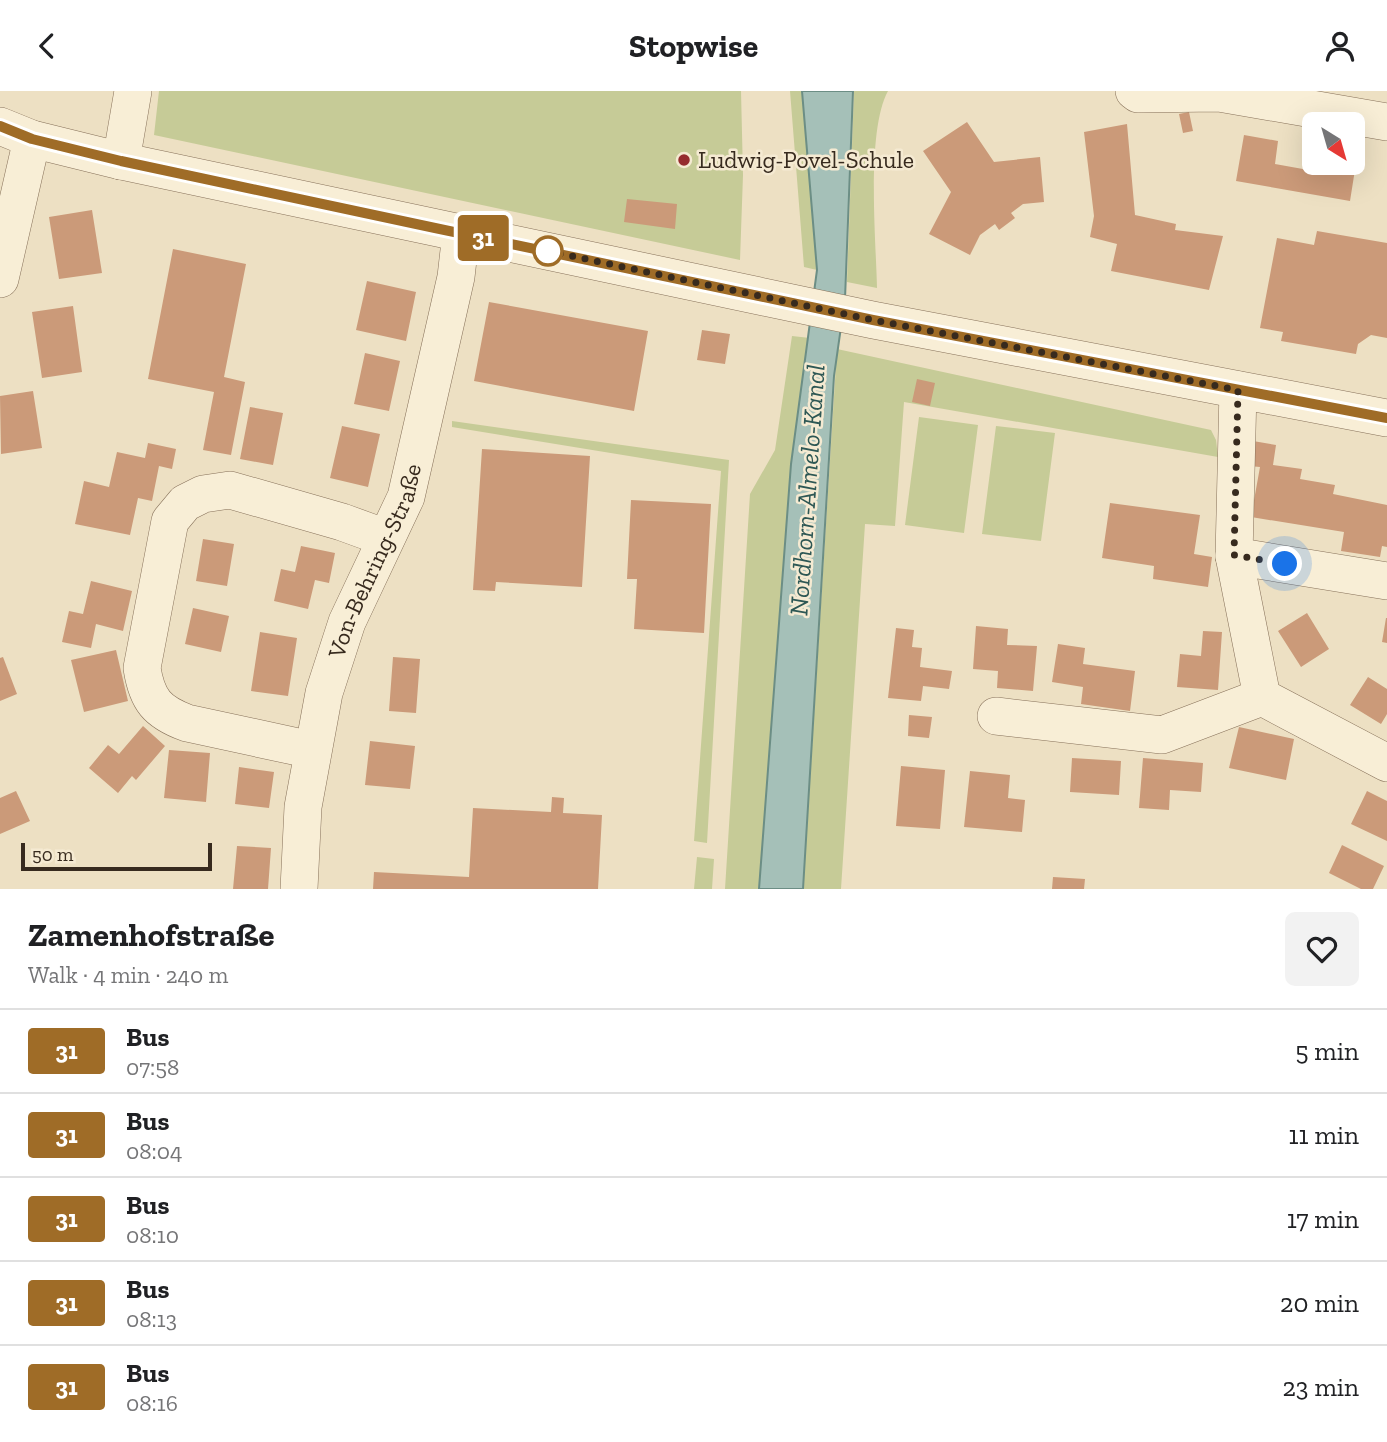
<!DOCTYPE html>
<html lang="en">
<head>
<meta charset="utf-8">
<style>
  :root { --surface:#fff; --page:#f2f2f2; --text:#202124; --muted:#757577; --line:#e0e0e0 }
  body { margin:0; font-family:"Zilla Slab",serif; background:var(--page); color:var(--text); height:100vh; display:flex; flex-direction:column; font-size:26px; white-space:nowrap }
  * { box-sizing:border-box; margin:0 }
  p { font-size:23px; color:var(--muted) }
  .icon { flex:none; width:38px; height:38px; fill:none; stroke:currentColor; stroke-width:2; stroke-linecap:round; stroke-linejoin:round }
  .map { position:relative; height:798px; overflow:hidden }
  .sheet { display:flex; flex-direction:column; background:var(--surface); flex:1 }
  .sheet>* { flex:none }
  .badge { padding:0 14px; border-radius:5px; font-size:24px; line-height:46px }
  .needle { width:46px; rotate:143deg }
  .tools { position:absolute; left:1302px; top:21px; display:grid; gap:14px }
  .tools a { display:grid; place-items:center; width:63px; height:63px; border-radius:10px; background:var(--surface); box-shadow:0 7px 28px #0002; font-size:35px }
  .scale { position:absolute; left:21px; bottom:18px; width:191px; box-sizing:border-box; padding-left:7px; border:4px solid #372a1e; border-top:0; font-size:19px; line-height:24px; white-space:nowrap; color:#372a1e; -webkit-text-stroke:5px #f5ead2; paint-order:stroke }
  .you { position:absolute; width:35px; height:35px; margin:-18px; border:5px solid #fff; border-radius:50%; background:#1a73e8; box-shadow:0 0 0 10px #1a73e833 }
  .map>.badge { position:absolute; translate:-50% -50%; box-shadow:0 0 0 4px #fff }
  .round { display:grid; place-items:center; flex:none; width:74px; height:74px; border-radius:10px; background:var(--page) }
  .head { display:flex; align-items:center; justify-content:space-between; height:119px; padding:0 28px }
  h1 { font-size:33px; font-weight:700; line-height:52px }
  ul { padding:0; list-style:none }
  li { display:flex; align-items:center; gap:21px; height:84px; padding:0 28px; border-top:2px solid var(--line) }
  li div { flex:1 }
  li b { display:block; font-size:26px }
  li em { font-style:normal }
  li .badge { min-width:77px; font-weight:700; text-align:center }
  header { display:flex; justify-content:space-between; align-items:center; height:91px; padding:0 28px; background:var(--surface); font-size:32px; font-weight:700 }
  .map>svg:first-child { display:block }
  .green { fill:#c6cb97 }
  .water { fill:#a5c0b8; stroke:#6c8e85; stroke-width:2 }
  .building { fill:#cb9a79 }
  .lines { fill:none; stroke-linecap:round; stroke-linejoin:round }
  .minor-casing { stroke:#87715a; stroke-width:38 }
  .minor { stroke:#f8eed6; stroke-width:37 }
  .line-casing { stroke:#fff; stroke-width:16 }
  .line { stroke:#9f6c27; stroke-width:10 }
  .walk { stroke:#372a1e; stroke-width:7; stroke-dasharray:0 12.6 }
  .poi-dot { fill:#952b2d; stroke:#f5ead2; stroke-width:2.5 }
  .stop-dot { fill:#fff; stroke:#9f6c27; stroke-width:3.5 }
  .labels { text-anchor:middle; stroke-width:5; stroke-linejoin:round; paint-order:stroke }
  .poi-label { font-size:24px; fill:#372a1e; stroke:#f5ead2; text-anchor:start }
  .street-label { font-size:24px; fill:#372a1e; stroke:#f5ead2 }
  .water-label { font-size:26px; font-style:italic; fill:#2d5754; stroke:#f5ead2 }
</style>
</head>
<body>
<header><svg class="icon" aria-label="back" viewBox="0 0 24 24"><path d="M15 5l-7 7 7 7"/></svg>Stopwise<svg class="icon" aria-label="person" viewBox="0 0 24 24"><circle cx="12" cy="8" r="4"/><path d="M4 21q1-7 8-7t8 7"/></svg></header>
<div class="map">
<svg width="1387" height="798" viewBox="0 0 1387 798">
  <rect width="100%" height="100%" fill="#ede0c3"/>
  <path class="green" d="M 159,0 L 741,0 L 743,84 L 740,169 L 154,44 Z
    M 790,0 L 802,0 L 817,179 L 804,176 Z
    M 854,0 L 888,0 C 866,40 876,149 877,197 L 847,191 Z
    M 792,245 L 810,247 L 791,373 L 759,798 L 725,798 L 750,403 L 775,359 Z
    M 837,258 L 1211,339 L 1216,349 L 1218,366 L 904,311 L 895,435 L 865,433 L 841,798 L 803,798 Z
    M 919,326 L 978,334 L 964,442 L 905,434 Z
    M 452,330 L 729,369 L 707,752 L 694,750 L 721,380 L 452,336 Z
    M 996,335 L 1055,342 L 1041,450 L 982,443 Z
    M 697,766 L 714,768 L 712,798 L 694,798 Z"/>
  <path class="water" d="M 802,0 L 853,0 L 845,208 L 834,285 L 803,798 L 759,798 L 791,373 L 817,179 Z"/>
  <path class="building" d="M 1189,21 L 1193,40 L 1183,42 L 1179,23 Z
    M 967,31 L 994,71 L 1040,66 L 1044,111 L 1023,113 L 1011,122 L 1015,127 L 999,139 L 995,133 L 980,144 L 970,164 L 929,143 L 951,101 L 923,60 Z
    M 1127,33 L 1135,124 L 1176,133 L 1175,139 L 1223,145 L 1209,199 L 1111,180 L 1117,153 L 1090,146 L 1094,125 L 1084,41 Z
    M 1244,44 L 1278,50 L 1275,73 L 1314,80 L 1315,72 L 1353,72 L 1353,66 L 1357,66 L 1350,110 L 1236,90 Z
    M 627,108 L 677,113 L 675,138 L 624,131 Z
    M 92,119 L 102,182 L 59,188 L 49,126 Z
    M 1317,140 L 1387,152 L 1387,247 L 1371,244 L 1358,253 L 1356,263 L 1281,250 L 1283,241 L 1260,237 L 1277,147 L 1314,154 Z
    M 173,158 L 246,173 L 224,286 L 245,291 L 231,364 L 203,359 L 214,301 L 148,288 Z
    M 367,190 L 416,201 L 406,250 L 356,239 Z
    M 489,211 L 648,240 L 634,320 L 474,290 Z
    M 73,215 L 82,281 L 42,287 L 32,221 Z
    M 702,239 L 730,243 L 725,273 L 697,269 Z
    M 365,262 L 400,270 L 389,320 L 354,313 Z
    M 917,288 L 935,292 L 930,315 L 912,311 Z
    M 33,300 L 42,357 L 1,363 L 0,305 Z
    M 250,316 L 283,322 L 273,374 L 240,368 Z
    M 342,335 L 380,343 L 368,396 L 330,387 Z
    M 1253,350 L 1276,354 L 1273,374 L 1302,378 L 1300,388 L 1335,394 L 1333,403 L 1387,414 L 1387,456 L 1382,455 L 1380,466 L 1341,460 L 1344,441 L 1251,426 L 1260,376 L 1249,375 Z
    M 148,352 L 176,358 L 172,378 L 159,375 L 152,410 L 138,407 L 130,444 L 75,433 L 84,390 L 109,396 L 117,361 L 145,367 Z
    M 482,358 L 590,365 L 582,496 L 496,491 L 495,500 L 473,499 Z
    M 631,409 L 711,413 L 704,542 L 634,538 L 637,488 L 627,488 Z
    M 1110,412 L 1200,424 L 1194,463 L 1212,466 L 1208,496 L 1153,488 L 1154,475 L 1102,467 Z
    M 203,448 L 234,453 L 227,495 L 196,490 Z
    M 301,455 L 335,462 L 329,492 L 315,489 L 308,518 L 274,510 L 281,478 L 295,481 Z
    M 91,490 L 132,500 L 123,540 L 96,533 L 91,557 L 62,551 L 69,520 L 83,523 Z
    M 193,517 L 229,525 L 221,561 L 185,553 Z
    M 1307,522 L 1329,558 L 1301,576 L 1278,540 Z
    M 1386,527 L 1387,527 L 1387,552 L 1382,551 Z
    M 976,535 L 1008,538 L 1007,554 L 1037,555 L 1033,600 L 997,597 L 998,580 L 973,578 Z
    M 896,537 L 914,539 L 912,556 L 922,557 L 920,576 L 952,580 L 949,598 L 923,595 L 921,610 L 888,607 Z
    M 1203,540 L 1222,541 L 1218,599 L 1177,596 L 1180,563 L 1201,565 Z
    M 260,541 L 297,547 L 288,605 L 251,600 Z
    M 1058,553 L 1085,557 L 1083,573 L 1135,580 L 1130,620 L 1081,613 L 1083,596 L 1052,591 Z
    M 116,559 L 128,610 L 84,621 L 71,569 Z
    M 3,566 L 17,603 L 0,610 L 0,567 Z
    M 393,566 L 420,568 L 416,622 L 389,620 Z
    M 1368,586 L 1387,598 L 1387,623 L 1381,633 L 1350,614 Z
    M 909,624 L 932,626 L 929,647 L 908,645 Z
    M 143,635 L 165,655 L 136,689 L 132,685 L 118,702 L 89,677 L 108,654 L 119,663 Z
    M 1239,636 L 1294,648 L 1286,689 L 1229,677 Z
    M 370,650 L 415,655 L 410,698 L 365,694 Z
    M 169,659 L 210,662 L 206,711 L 164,707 Z
    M 1072,667 L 1121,670 L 1119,704 L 1070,701 Z
    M 1143,667 L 1203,672 L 1201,701 L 1170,699 L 1169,719 L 1139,717 Z
    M 901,675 L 945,679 L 940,738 L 896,735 Z
    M 239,676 L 274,681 L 269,717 L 235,713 Z
    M 970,680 L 1010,684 L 1008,707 L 1025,709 L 1022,741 L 964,736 Z
    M 16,700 L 30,730 L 0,743 L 0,707 Z
    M 1367,700 L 1387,710 L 1387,750 L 1351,733 Z
    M 552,706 L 564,707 L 563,722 L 602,724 L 598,798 L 373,798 L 374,781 L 469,786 L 473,717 L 551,721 Z
    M 1342,754 L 1384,775 L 1373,798 L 1361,798 L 1329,782 Z
    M 237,755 L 271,757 L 268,798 L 233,798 Z
    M 1053,786 L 1085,788 L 1084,798 L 1052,798 Z"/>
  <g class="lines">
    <g class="minor-casing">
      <g id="minor">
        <path d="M 1134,0 L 1138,3 L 1219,2 L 1387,31"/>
        <path d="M 0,35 L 32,48 L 121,70 L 461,142 L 873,229 L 1387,327"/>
        <path d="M 121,70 L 133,0"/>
        <path d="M 0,188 L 32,48"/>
        <path d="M 1238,299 L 1234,465 L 1262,606 L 1387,672"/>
        <path d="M 1234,465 L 1387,490"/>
        <path d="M 996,625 L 1162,644 L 1262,606"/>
        <path d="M 312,659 L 187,632 C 157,621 147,609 142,577 L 170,430 L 185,412 L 203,403 L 230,399 L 342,431 L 386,447"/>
        <path id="s1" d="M 299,798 L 303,716 L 324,602 L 347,531 L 406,406 L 456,186 L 461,142"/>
      </g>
    </g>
    <use href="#minor" class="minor"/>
  </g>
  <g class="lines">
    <g class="line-casing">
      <path id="line" d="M 0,35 L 32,48 L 121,70 L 435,137 L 873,229 L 1387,327"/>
    </g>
    <use href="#line" class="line"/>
    <path class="walk" d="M 548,160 L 873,229 L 1238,299 L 1234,464 L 1285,473"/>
  </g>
  <circle class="poi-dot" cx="684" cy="69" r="7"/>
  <circle class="stop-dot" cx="548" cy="160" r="14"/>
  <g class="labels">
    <g class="poi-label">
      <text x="698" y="77">Ludwig-Povel-Schule</text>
    </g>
    <g class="street-label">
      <text dy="8" stroke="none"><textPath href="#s1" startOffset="340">Von-Behring-Straße</textPath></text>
    </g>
    <g class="water-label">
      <text transform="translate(807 399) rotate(-86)" y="9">Nordhorn-Almelo-Kanal</text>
    </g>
  </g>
</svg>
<div class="tools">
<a><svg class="needle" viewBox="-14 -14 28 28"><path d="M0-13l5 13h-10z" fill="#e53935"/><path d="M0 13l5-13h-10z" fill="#757577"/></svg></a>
</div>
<div class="scale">50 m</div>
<div class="you" style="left:1285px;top:473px"></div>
<b class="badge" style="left:483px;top:147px;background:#9f6c27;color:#fff">31</b>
</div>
<section class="sheet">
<div class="head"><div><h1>Zamenhofstraße</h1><p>Walk · 4 min · 240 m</p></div><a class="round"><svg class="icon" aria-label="heart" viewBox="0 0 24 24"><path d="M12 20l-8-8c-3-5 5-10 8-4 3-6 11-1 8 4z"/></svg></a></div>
<ul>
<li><span class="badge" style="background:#9f6c27;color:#fff">31</span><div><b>Bus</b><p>07:58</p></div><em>5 min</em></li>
<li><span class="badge" style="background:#9f6c27;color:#fff">31</span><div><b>Bus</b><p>08:04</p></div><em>11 min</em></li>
<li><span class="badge" style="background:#9f6c27;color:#fff">31</span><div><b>Bus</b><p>08:10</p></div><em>17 min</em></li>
<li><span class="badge" style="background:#9f6c27;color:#fff">31</span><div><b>Bus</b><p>08:13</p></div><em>20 min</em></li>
<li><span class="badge" style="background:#9f6c27;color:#fff">31</span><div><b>Bus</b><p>08:16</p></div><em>23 min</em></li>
</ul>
</section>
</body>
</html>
